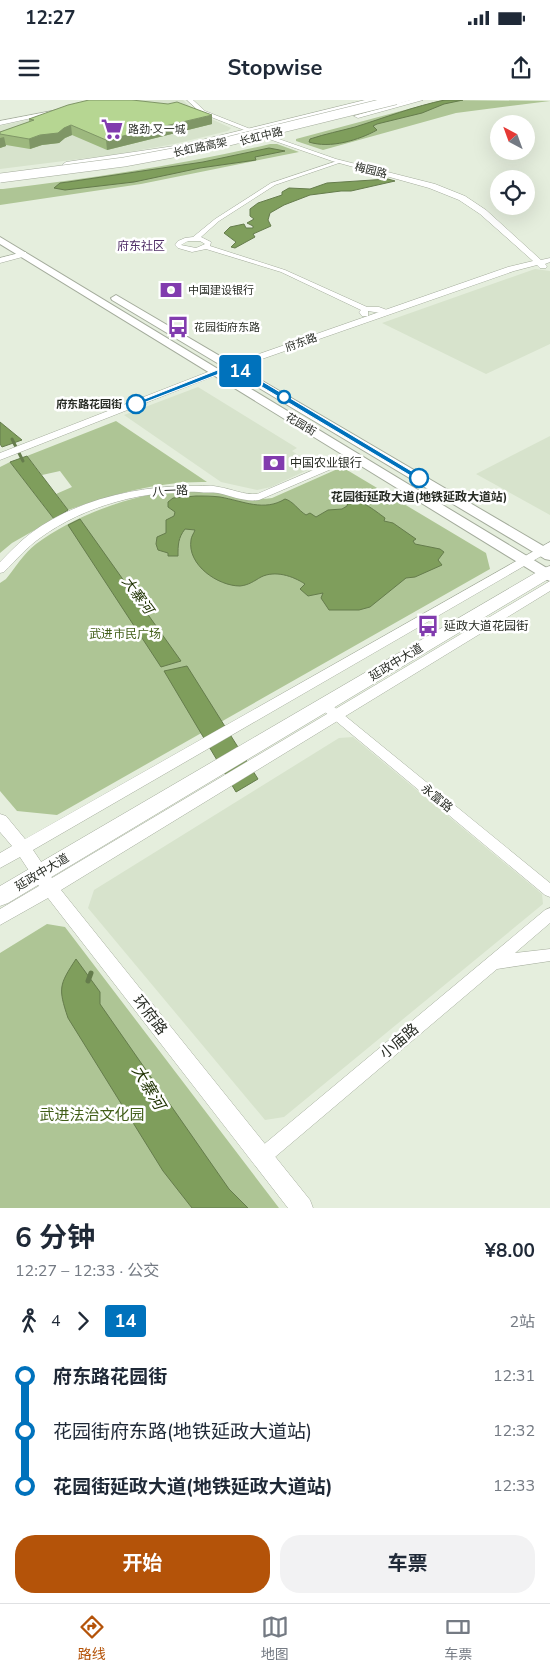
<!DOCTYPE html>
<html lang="zh">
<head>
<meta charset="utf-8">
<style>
  :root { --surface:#fff; --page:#f2f2f3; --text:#1f2937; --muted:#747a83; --line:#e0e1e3; --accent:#b45309 }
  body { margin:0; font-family:"Nunito Sans","Noto Sans SC",sans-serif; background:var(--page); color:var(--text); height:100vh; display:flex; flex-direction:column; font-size:19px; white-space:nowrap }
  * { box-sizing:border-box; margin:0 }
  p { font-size:16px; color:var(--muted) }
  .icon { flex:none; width:28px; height:28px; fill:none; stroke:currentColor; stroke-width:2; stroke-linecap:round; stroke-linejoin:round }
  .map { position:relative; height:1108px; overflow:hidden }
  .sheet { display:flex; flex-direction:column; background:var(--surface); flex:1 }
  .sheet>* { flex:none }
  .badge { padding:0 10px; border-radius:4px; font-size:18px; line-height:32px }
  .needle { width:32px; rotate:319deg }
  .fabs { position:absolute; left:490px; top:15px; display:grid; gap:10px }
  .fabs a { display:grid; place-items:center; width:45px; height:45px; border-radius:50%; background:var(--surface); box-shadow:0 5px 20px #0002; font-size:25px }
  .map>.badge { position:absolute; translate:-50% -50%; box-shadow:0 0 0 2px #fff }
  .legs { display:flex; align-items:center; gap:8px; height:55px; padding:0 15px; font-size:16px }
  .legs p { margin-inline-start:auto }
  .headline { display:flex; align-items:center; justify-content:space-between; height:85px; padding:0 15px }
  h1 { font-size:28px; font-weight:700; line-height:38px }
  .button { display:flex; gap:10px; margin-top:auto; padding:10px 15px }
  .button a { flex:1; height:58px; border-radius:20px; background:var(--accent); color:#fff; font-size:20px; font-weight:700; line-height:58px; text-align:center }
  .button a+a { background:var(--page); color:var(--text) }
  ul { padding:0 15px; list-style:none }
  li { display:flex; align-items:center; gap:18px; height:55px; font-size:19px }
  li i { display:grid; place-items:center; width:8px; height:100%; margin:0 6px; background:currentColor }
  li i::after { content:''; width:12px; height:12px; margin:-6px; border:4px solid; border-radius:50%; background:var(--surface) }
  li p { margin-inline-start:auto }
  li:first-child i { background:linear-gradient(#0000 50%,currentColor 0) }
  li:last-child i { background:linear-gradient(currentColor 50%,#0000 0) }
  .status { display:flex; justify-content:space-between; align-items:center; height:35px; padding:0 25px; background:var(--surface); direction:ltr }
  .status svg { height:14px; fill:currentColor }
  header { display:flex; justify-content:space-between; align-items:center; height:65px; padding:0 15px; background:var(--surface); font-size:22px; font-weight:700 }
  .tab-bar { display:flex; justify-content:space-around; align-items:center; height:70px; border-top:1px solid var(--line); background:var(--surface); font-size:14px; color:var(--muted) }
  .tab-bar a { display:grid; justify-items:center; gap:2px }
  .tab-bar .active { color:var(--accent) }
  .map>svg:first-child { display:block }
  .built { fill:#d7e3cc }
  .green { fill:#aec595 }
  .water { fill:#7f9e5c; stroke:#657c4c }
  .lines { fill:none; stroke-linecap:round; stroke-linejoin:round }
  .stream-far1 { stroke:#657c4c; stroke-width:3 }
  .stream { stroke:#657c4c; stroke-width:5 }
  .minor-casing { stroke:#a4ac9c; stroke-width:1 }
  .tertiary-casing { stroke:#a4ac9c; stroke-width:1 }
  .secondary-casing { stroke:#a4ac9c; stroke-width:2 }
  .primary-casing { stroke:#a4ac9c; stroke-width:1 }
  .trunk-casing { stroke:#a4ac9c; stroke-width:1 }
  .minor { fill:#fff; fill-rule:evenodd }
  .tertiary { fill:#fff; fill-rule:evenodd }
  .secondary { fill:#fff; fill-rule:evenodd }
  .primary { fill:#fff; fill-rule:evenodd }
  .trunk { fill:#fff; fill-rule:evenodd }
  .trunk-bridge-casing { stroke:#a4ac9c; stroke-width:10; stroke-linecap:butt }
  .trunk-bridge { stroke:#fff; stroke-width:9 }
  .wall { fill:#9db87e }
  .shaded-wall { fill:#7f9666 }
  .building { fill:#b6d692; stroke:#7f9666 }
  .line-1 { fill:#0072bc; stroke:#fff }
  .stop-1-dot { fill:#fff; stroke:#0072bc; stroke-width:2.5 }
  .labels { text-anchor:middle; stroke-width:5; stroke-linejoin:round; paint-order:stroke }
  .far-poi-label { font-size:11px; fill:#282c25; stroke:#fff; text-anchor:start }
  .far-street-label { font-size:11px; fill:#282c25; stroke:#fff }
  .far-stop-label { font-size:11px; font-weight:bold; fill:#282c25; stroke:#fff; text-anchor:end }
  .far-quarter-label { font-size:12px; fill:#4f2d66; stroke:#fff }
  .poi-label { font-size:12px; fill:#282c25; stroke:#fff; text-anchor:start }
  .street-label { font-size:12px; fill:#282c25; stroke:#fff }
  .stop-label { font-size:12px; font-weight:bold; fill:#282c25; stroke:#fff }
  .park-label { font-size:12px; fill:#425f19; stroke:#fff }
  .water-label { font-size:14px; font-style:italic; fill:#1e3100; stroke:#fff }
  .near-street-label { font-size:15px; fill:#282c25; stroke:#fff }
  .near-park-label { font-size:15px; fill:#425f19; stroke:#fff }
  .near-water-label { font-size:16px; font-style:italic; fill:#1e3100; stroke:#fff }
</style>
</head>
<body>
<div class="status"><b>12:27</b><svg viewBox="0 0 49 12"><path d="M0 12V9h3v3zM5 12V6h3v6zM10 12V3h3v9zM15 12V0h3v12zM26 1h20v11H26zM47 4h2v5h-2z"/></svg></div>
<header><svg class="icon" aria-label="menu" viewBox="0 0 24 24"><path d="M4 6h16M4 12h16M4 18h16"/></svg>Stopwise<svg class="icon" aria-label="share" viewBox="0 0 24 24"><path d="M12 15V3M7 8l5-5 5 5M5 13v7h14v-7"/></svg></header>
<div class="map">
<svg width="550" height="1108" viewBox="0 0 550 1108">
  <rect width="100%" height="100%" fill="#e5eedd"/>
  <path class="built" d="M 118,0 L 183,0 L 196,12 L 231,28 L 228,31 L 174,44 L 112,55 L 0,69 L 0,26 Z
    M 535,169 L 550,171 L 550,244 L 486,274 L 382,223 Z
    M 198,287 L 297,348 L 292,351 L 316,366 L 271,387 L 257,390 L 221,382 L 124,315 Z
    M 550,336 L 550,415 L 476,374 Z
    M 353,637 L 542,794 L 543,804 L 284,1017 L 265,1020 L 88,808 L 94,790 L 339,638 Z"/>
  <path class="green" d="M 442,0 L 550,1 L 456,13 L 323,50 L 296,41 L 296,39 Z
    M 270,44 L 277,44 L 299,52 L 141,84 L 0,105 L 0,89 L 3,89 C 93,78 182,65 270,44 Z
    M 116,321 L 207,382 C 159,381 113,394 68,410 L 56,394 L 72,387 L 60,371 L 42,375 L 27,356 Z
    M 10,362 L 54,419 L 12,443 L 0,453 L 0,367 Z
    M 342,367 L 486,453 L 490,469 L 57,715 L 17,711 L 0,691 L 0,483 L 6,479 C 15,468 24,453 36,444 C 76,414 146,388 197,390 C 222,391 247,402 272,398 Z
    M 47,824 L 65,827 L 279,1108 L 0,1108 L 0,853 Z"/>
  <path class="water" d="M 445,0 L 463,0 L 444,4 L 422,13 L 377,24 L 373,26 L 377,30 C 359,40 330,49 309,42 L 310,39 C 325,34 340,31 355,27 C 384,18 415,6 445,0 Z
    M 269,48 L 285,51 L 255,57 L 256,60 L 200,68 L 134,82 L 65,90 L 54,88 L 60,83 L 68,82 L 203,62 Z
    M 388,79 L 395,81 L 351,91 L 341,91 L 310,95 L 284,105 L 270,113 L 268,120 L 271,126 L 253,134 L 255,137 L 235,148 L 231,147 L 236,142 L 224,133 L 230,127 L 244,124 L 246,128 L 253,128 L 253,126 L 247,123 L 254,119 L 250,116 L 250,109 L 258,103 L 282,95 L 282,92 L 289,88 L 310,89 L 327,83 Z
    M 0,322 L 22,340 L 2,347 L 0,344 Z
    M 27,356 L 68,410 L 54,419 L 10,362 Z
    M 196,396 C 204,396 212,396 220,397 C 243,401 264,412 285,399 C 293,401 298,410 306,415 L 310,413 L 316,417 L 328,410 L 342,409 L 347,406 L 348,403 L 345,401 C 359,397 374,410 385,418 L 384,421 L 393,423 L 416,439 L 413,441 L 415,444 L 440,449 L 444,452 L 438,460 L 442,465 L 415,477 L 406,478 L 370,507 L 359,510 L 329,510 L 321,498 L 323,493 L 308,496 L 300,489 L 305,484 C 293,476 275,470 261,477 C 254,481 249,485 240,486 C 218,486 187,465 191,440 C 191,437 194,433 195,430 L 185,429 C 178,438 178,445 178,456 L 168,456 L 168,453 L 158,450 L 156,444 L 157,437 L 166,433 L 166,420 L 174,416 L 175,412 L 168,407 L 168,402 L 173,398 Z
    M 80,419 L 181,561 L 161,567 L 68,425 Z
    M 187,566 L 258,679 L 236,692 L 164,571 Z
    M 76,859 L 100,892 L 100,904 L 229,1089 L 248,1108 L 192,1108 L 163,1071 L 68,918 C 58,888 59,885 76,859 Z"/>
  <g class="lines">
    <path class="stream-far1" d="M 12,339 L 23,361"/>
    <path class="stream" d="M 88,881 L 91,873"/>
    <g class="minor-casing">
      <path id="minor" d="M 57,10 L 59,12 L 0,25 L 0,21 Z
        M 337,61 L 342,62 L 275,85 L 219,121 L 201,137 L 211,142 L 210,146 L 285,170 L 367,207 L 379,207 L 387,210 L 387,214 L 368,211 L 368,216 L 362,216 L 359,212 L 361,210 L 281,172 L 206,149 L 192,152 L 178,148 L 175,145 L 178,141 L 185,138 L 193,137 L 215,119 L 271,83 ZM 188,141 L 200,141 L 205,144 L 196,148 L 181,145 Z
        M 329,605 L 333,606 L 550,783 L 550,797 L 545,795 L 325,612 L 323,609 L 325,606 Z
        M 550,808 L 550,823 L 515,853 L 550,849 L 550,861 L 497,869 L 268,1063 L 262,1066 L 256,1063 L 253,1057 L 256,1051 L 545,810 Z"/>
    </g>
    <g class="tertiary-casing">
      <path id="tertiary" d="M 187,0 L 193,0 L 205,11 L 253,30 L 336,59 L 435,84 L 465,96 L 486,110 L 541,160 L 550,158 L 550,162 L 545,164 L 547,166 L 546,168 L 540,168 L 537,165 L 514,171 L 219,274 L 0,360 L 0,353 L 213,270 L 508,167 L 533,161 L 480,114 L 459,100 L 429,88 L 332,61 L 249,32 L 201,13 Z
        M 23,152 L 26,152 L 26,156 L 0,163 L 0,158 Z
        M 353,353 L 358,356 L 357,358 L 259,400 C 244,402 232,396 218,393 C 212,392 205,393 199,392 C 145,390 85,405 40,438 C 27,447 16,460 4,472 L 0,473 L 0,462 C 10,452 19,442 31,433 C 77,399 140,385 197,386 C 204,386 212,385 219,387 C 232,389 243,395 257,394 Z
        M 550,442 L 550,451 L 33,750 L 52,778 L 550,481 L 550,491 L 61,790 L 310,1100 L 313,1108 L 288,1108 L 48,798 L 0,825 L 0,809 L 39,786 L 20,757 L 0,768 L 0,753 L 12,746 L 0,732 L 0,714 L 6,716 L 25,739 Z"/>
    </g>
    <g class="secondary-casing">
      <path id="secondary" d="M 0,137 L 550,470 L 550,481 L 545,479 L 0,144 Z
        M 116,195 L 550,450 L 550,460 L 545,459 L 112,200 L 111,198 Z"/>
    </g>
    <g class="primary-casing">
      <path id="primary" d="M 365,0 L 378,0 L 181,49 L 66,68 L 62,65 L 66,62 L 181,45 Z
        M 410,0 L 423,0 L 358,18 L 354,16 Z
        M 550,466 L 550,478 L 8,803 L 0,806 L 0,786 L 544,468 Z"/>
    </g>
    <g class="trunk-casing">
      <path id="trunk" d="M 411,0 L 394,5 L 390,3 L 397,0 Z"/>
    </g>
    <use href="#minor" class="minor"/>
    <use href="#tertiary" class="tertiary"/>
    <use href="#secondary" class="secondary"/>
    <use href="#primary" class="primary"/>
    <use href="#trunk" class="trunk"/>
    <g class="trunk-bridge-casing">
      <path id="trunk-bridge" d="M 0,78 L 124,62 L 205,47 L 396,0"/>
    </g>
    <use href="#trunk-bridge" class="trunk-bridge"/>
  </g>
  <path class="wall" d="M 29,19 L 212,24 L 107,50 L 72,35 L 65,38 L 59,43 L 42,45 L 30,49 L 6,45 L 6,46 L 0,48 L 0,32 L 29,22 Z"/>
  <path class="shaded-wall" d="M 212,15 L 212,24 L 107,50 L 106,40 Z
    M 71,25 L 72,35 L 65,38 L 59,43 L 42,45 L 30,49 L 29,39 Z
    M 4,37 L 6,46 L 0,48 L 0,38 Z"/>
  <path class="building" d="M 89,0 L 132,0 L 168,4 L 177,2 L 212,15 L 106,40 L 71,25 L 64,28 L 58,33 L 40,35 L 29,39 L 0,34 L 0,32 L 34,20 L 29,19 L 68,5 Z"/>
  <path class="line-1" d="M 230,265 L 235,265 L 423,378 L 416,379 L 232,269 L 138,305 L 132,304 Z"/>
  <defs>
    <g id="supermarket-bare" transform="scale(1.725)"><path d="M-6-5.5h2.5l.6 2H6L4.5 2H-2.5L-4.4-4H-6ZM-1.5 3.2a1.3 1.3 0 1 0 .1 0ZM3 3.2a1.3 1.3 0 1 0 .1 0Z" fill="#813bae" stroke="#fff" stroke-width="2.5" paint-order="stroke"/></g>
    <g id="bank-bare" transform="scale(1.725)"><path d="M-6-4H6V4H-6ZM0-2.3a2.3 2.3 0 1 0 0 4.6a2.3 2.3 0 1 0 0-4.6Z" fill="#813bae" stroke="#fff" stroke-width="2.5" paint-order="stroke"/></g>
    <g id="bus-bare" transform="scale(1.725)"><path d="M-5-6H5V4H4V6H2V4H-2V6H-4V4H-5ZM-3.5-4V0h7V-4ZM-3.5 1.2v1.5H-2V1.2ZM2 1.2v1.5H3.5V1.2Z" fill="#813bae" stroke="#fff" stroke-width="2.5" paint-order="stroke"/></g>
  </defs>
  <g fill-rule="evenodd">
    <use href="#supermarket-bare" x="112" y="29"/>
    <use href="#bank-bare" x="171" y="190"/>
    <use href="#bus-bare" x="178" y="227"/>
    <use href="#bank-bare" x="274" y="363"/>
    <use href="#bus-bare" x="428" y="526"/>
  </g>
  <g class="stop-1-dot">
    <circle cx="284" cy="297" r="6"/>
    <circle cx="136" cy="304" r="9"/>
    <circle cx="419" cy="378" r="9"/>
  </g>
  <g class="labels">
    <g class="far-poi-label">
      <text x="128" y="33">路劲·又一城</text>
      <text x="188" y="194">中国建设银行</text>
      <text x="194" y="231">花园街府东路</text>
    </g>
    <g class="far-street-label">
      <text transform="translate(261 36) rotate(-14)" y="4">长虹中路</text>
      <text transform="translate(200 47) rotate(-12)" y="4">长虹路高架</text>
      <text transform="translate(371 70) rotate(14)" y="4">梅园路</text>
      <text transform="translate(301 242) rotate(-20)" y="4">府东路</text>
      <text transform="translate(301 324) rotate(31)" y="4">花园街</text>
    </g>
    <g class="far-stop-label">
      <text x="122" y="308">府东路花园街</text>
    </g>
    <g class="far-quarter-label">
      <text x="141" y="150">府东社区</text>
    </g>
    <g class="poi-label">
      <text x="290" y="367">中国农业银行</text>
      <text x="444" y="530">延政大道花园街</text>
    </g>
    <g class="street-label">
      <text transform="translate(170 391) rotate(-3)" y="4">八一路</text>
      <text transform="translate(396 562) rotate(-31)" y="4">延政中大道</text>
      <text transform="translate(437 698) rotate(39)" y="4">永富路</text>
      <text transform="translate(42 772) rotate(-31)" y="4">延政中大道</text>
    </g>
    <g class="stop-label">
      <text x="419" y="401">花园街延政大道(地铁延政大道站)</text>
    </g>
    <g class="park-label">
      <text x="125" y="538">武进市民广场</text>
    </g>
    <g class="water-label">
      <text transform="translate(138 495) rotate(54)" y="5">大寨河</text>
    </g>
    <g class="near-street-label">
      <text transform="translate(150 915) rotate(52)" y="5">环府路</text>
      <text transform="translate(399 941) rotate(-40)" y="5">小庙路</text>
    </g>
    <g class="near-park-label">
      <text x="92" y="1020">武进法治文化园</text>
    </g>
    <g class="near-water-label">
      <text transform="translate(149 987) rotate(59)" y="6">大寨河</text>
    </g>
  </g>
</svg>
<div class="fabs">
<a><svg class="needle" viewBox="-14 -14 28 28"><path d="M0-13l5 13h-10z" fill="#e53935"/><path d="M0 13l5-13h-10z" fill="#747a83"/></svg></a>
<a><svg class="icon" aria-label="locate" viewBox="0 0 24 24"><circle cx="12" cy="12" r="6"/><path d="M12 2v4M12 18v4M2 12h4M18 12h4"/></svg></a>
</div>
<b class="badge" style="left:240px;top:271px;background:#0072bc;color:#fff">14</b>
</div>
<section class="sheet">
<div class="headline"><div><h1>6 分钟</h1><p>12:27 – 12:33 · 公交</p></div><b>¥8.00</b></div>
<div class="legs"><svg class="icon" aria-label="walk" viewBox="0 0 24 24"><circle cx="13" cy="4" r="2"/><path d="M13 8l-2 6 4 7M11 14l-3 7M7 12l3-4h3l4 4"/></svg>4<svg class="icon" aria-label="forward" viewBox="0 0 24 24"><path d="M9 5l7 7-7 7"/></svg><b class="badge" style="background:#0072bc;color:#fff">14</b><p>2站</p></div>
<ul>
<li><i style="color:#0072bc"></i><b>府东路花园街</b><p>12:31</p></li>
<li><i style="color:#0072bc"></i><span>花园街府东路(地铁延政大道站)</span><p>12:32</p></li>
<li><i style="color:#0072bc"></i><b>花园街延政大道(地铁延政大道站)</b><p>12:33</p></li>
</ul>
<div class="button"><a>开始</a><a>车票</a></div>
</section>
<nav class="tab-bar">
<a class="active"><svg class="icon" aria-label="directions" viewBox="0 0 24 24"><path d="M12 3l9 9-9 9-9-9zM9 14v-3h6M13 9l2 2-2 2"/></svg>路线</a>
<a><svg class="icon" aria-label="map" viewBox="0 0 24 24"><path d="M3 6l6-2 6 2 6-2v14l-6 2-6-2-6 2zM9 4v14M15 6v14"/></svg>地图</a>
<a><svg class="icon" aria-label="tickets" viewBox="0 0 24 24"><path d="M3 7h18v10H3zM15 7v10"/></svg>车票</a>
</nav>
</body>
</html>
